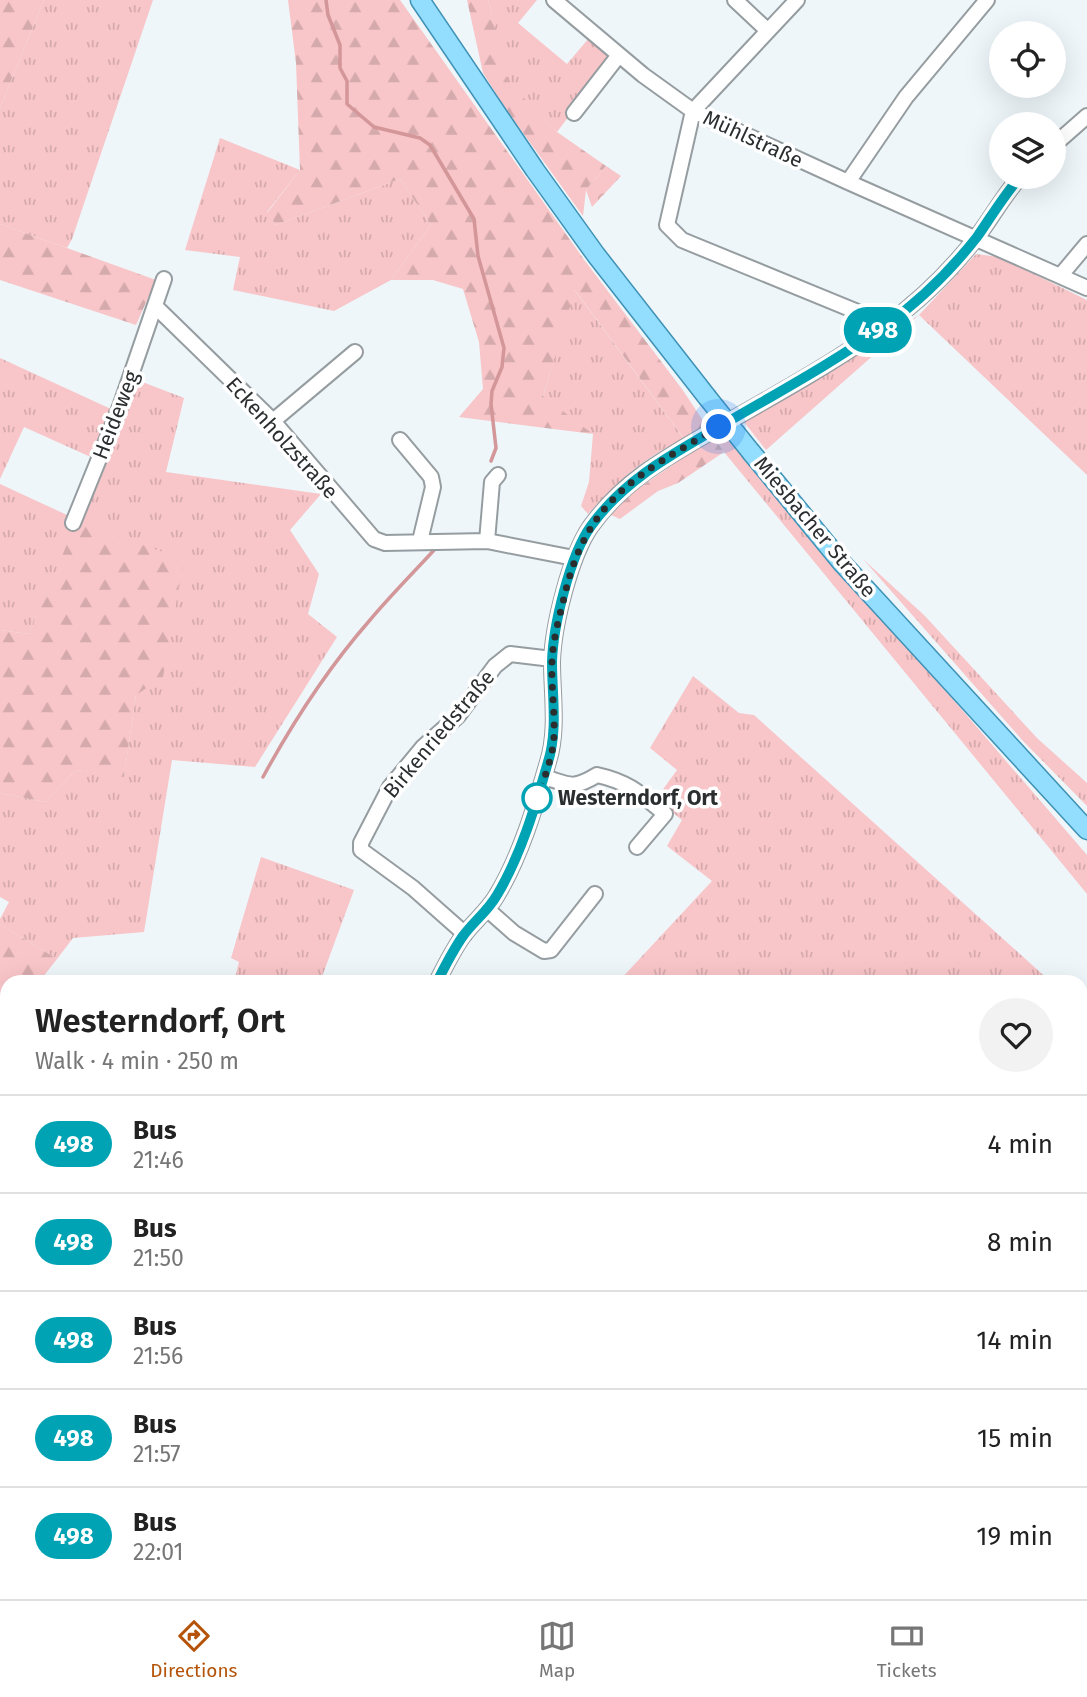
<!DOCTYPE html>
<html lang="en">
<head>
<meta charset="utf-8">
<style>
  :root { --surface:#fff; --page:#f2f2f2; --text:#222; --muted:#767676; --line:#e0e0e0; --accent:#b45309 }
  body { margin:0; font-family:"Fira Sans",sans-serif; background:var(--page); color:var(--text); height:100vh; display:flex; flex-direction:column; font-size:26px; white-space:nowrap }
  * { box-sizing:border-box; margin:0 }
  p { font-size:23px; color:var(--muted) }
  .icon { flex:none; width:38px; height:38px; fill:none; stroke:currentColor; stroke-width:2; stroke-linecap:round; stroke-linejoin:round }
  .map { position:relative; flex:1; overflow:hidden }
  .drawer { position:absolute; left:0px; top:975px; width:1088px; height:625px; display:flex; flex-direction:column; background:var(--surface); border-radius:21px 21px 0 0; box-shadow:0 7px 28px #0002 }
  .drawer>* { flex:none }
  .badge { padding:0 14px; border-radius:23px; font-size:24px; line-height:46px }
  .controls { position:absolute; left:989px; top:21px; display:grid; gap:14px }
  .controls a { display:grid; place-items:center; width:77px; height:77px; border-radius:50%; background:var(--surface); box-shadow:0 7px 28px #0002; font-size:35px }
  .you { position:absolute; width:35px; height:35px; margin:-18px; border:5px solid #fff; border-radius:50%; background:#1a73e8; box-shadow:0 0 0 10px #1a73e833 }
  .map>.badge { position:absolute; translate:-50% -50%; box-shadow:0 0 0 4px #fff }
  .round { display:grid; place-items:center; flex:none; width:74px; height:74px; border-radius:37px; background:var(--page) }
  .overview { display:flex; align-items:center; justify-content:space-between; height:119px; padding:0 35px }
  h1 { font-size:33px; font-weight:600; line-height:52px }
  ul { padding:0; list-style:none }
  li { display:flex; align-items:center; gap:21px; height:98px; padding:0 35px; border-top:2px solid var(--line) }
  li div { flex:1 }
  li b { display:block; font-size:26px }
  li em { font-style:normal }
  li .badge { min-width:77px; font-weight:700; text-align:center }
  .dock { display:flex; justify-content:space-around; align-items:center; height:98px; border-top:2px solid var(--line); background:var(--surface); font-size:19px; color:var(--muted) }
  .dock a { display:grid; justify-items:center; gap:4px }
  .dock .on { color:var(--accent) }
  .map>svg:first-child { display:block }
  .grass { fill:url(#grass-tufts) }
  .forest { fill:url(#forest-firs) }
  .park { fill:url(#park-crowns) }
  .lines { fill:none; stroke-linecap:round; stroke-linejoin:round }
  .stream { stroke:#d39699; stroke-width:3.5 }
  .minor-casing { stroke:#969da1; stroke-width:18 }
  .major-casing { stroke:#3f92b5; stroke-width:21 }
  .minor { stroke:#fff; stroke-width:14 }
  .major { stroke:#93defe; stroke-width:18 }
  .major-bridge-casing { stroke:#3f92b5; stroke-width:21; stroke-linecap:butt }
  .major-bridge { stroke:#93defe; stroke-width:18 }
  .line-casing { stroke:#fff; stroke-width:16 }
  .line { stroke:#00a3b4; stroke-width:10 }
  .walk { stroke:#2a2e2f; stroke-width:7; stroke-dasharray:0 12.6 }
  .stop-dot { fill:#fff; stroke:#00a3b4; stroke-width:3.5 }
  .labels { text-anchor:middle; stroke-width:7; stroke-linejoin:round; paint-order:stroke }
  .street-label { font-size:21px; fill:#2a2e2f; stroke:#fff }
  .stop-label { font-size:21px; font-weight:bold; fill:#2a2e2f; stroke:#fff; text-anchor:start }
</style>
</head>
<body>
<div class="map">
<svg width="1087" height="1599" viewBox="0 0 1087 1599">
  <defs>
    <pattern id="grass-tufts" width="24" height="20" patternUnits="userSpaceOnUse" patternTransform="scale(1.75)"><rect width="24" height="20" fill="#f8c5c8"/><path d="M3 7l-1-3M5 7V3M7 7l1-3M15 17l-1-3M17 17v-4M19 17l1-3" fill="none" stroke="#d5aaac"/></pattern>
    <pattern id="forest-firs" width="22" height="20" patternUnits="userSpaceOnUse" patternTransform="scale(1.75)"><rect width="22" height="20" fill="#f8c5c8"/><path d="M5 1l3.5 6h-7zM16 11l3.5 6h-7z" fill="#d5aaac"/></pattern>
    <pattern id="park-crowns" width="20" height="18" patternUnits="userSpaceOnUse" patternTransform="scale(1.75)"><rect width="20" height="18" fill="#f8c5c8"/><path d="M2 6a3 3 0 1 1 6 0M12 15a3 3 0 1 1 6 0" fill="none" stroke="#d5aaac"/></pattern>
  </defs>
  <rect width="100%" height="100%" fill="#eef6fa"/>
  <path class="grass" d="M 44,0 L 153,0 L 72,239 L 67,248 L 0,224 L 0,108 Z
    M 488,0 L 537,0 L 518,23 L 567,64 L 589,38 L 613,58 L 557,132 L 507,82 Z
    M 220,138 L 300,170 L 267,212 L 276,225 L 400,179 L 431,225 L 391,280 L 334,311 L 233,290 L 240,257 L 185,250 Z
    M 976,254 L 999,257 L 1087,300 L 1087,475 L 919,315 L 766,450 L 744,422 L 919,315 Z
    M 574,289 L 684,439 C 644,457 618,481 588,514 L 581,506 L 589,482 L 593,434 L 543,397 Z
    M 0,358 L 111,409 L 93,458 L 24,427 L 0,479 Z
    M 132,378 L 184,398 L 166,472 L 321,494 L 290,530 L 319,574 L 308,614 L 337,637 L 255,767 L 172,760 L 144,932 L 73,938 L 57,959 L 0,924 L 0,919 L 9,902 L 0,897 L 0,793 L 45,802 L 76,770 L 124,776 L 136,695 L 77,524 L 29,634 L 0,630 L 0,484 L 67,515 L 76,523 Z
    M 727,437 L 1087,855 L 1087,894 L 724,452 L 716,439 Z
    M 863,559 L 925,616 L 1037,738 L 1087,783 L 1087,806 L 1023,741 Z
    M 693,676 L 739,713 L 754,715 L 1051,982 L 618,982 L 712,881 L 667,846 L 682,820 L 656,799 L 677,770 L 650,748 Z
    M 261,857 L 354,890 L 320,982 L 234,982 L 239,962 L 231,958 Z
    M 0,985 L 7,988 L 7,1063 L 0,1059 Z
    M 1082,1009 L 1087,1014 L 1087,1452 L 1082,1447 Z
    M 7,1097 L 7,1158 L 0,1168 L 0,1110 Z
    M 7,1519 L 7,1592 L 41,1593 L 37,1599 L 3,1599 L 6,1594 L 0,1590 L 0,1531 Z
    M 1087,1547 L 1087,1599 L 995,1599 L 1007,1593 L 1082,1592 L 1082,1550 Z"/>
  <path class="forest" d="M 0,0 L 44,0 L 0,108 Z
    M 288,0 L 400,0 L 585,261 L 682,389 L 724,452 L 678,483 L 658,491 L 620,519 L 611,515 L 627,496 L 693,451 L 575,290 L 543,396 L 593,434 L 459,417 L 483,389 L 479,342 L 463,289 L 433,280 L 391,280 L 431,225 L 400,179 L 276,225 L 267,213 L 300,170 L 296,63 Z
    M 467,0 L 488,0 L 508,82 L 557,132 L 606,166 L 586,190 L 583,216 L 505,108 L 483,73 Z
    M 0,224 L 156,280 L 136,325 L 0,280 Z
    M 76,523 L 184,559 L 163,677 L 136,695 L 124,777 L 76,770 L 45,802 L 0,793 L 0,630 L 29,634 Z
    M 0,924 L 57,959 L 39,982 L 7,982 L 7,988 L 0,985 Z
    M 0,1059 L 7,1063 L 7,1097 L 0,1110 Z"/>
  <path class="park" d="M 606,166 L 621,176 L 592,207 L 586,190 Z"/>
  <g class="lines">
    <path class="stream" d="M 326,0 L 328,15 L 340,45 L 340,68 L 347,81 L 347,104 L 374,127 L 420,138 L 430,145 L 474,219 L 478,256 L 504,348 L 502,367 L 492,391 L 491,404 L 496,448 L 491,461
      M 263,777 C 293,722 328,668 370,620 C 391,595 414,572 436,548"/>
    <g class="minor-casing">
      <path id="minor" d="M 554,0 L 643,75 L 693,111 L 848,182 L 1087,288
        M 735,0 L 768,31
        M 797,0 L 693,111 L 667,225 L 682,240 L 887,324
        M 574,113 L 619,55
        M 1054,145 L 1087,116
        M 848,182 L 906,97 L 987,0
        M 1061,275 L 1087,244
        M 155,306 L 273,421 L 374,539 L 385,543 L 487,541 L 574,558
        M 273,421 L 355,352
        M 400,440 L 431,477 L 433,487 L 420,541
        M 73,523 L 120,407 L 164,279
        M 487,541 L 492,482 L 498,475
        M 544,777 C 571,785 572,790 597,775 C 629,782 641,794 665,814 L 637,847
        M 488,910 L 514,933 L 544,951 L 551,950 L 595,894
        M 465,934 L 413,888 L 361,850 L 361,843 L 390,787 L 423,747 L 458,716 L 495,666 L 510,654 L 552,659
        M 437,982 C 445,966 453,950 463,936 C 474,921 488,911 497,895 C 521,855 535,807 548,762 C 558,730 552,695 552,662 C 553,626 570,556 591,526 C 626,477 673,454 724,424 C 779,393 835,362 886,325 C 921,300 951,270 977,237 C 992,217 1004,195 1020,177
        M 0,1338 L 7,1327
        M 619,1592 L 626,1599
        M 46,1599 L 50,1592"/>
    </g>
    <g class="major-casing">
      <path id="major" d="M 420,0 L 535,170 L 596,255 L 707,397
        M 751,452 L 843,564 L 1087,830
        M 1082,1539 L 1087,1535
        M 980,1599 L 993,1592"/>
    </g>
    <use href="#minor" class="minor"/>
    <use href="#major" class="major"/>
    <g class="major-bridge-casing">
      <path id="major-bridge" d="M 707,397 L 751,452"/>
    </g>
    <use href="#major-bridge" class="major-bridge"/>
  </g>
  <g class="lines">
    <g class="line-casing">
      <path id="line" d="M 437,982 C 445,966 453,950 463,936 C 474,921 488,911 497,895 C 521,855 535,807 548,762 C 558,730 552,695 552,662 C 553,626 570,555 591,526 C 624,480 671,455 719,427 C 775,394 833,363 886,325 C 921,300 951,270 977,237 C 991,217 1004,195 1020,177"/>
    </g>
    <use href="#line" class="line"/>
    <path class="walk" d="M 537,798 C 544,779 553,757 554,736 C 555,711 551,686 552,661 C 553,640 559,618 564,598 C 586,499 638,474 719,427"/>
  </g>
  <circle class="stop-dot" cx="537" cy="798" r="14"/>
  <g class="labels">
    <g class="street-label">
      <text transform="translate(753 139) rotate(25)" y="7">Mühlstraße</text>
      <text transform="translate(116 415) rotate(-69)" y="7">Heideweg</text>
      <text transform="translate(282 438) rotate(48)" y="7">Eckenholzstraße</text>
      <text transform="translate(815 527) rotate(50)" y="7">Miesbacher Straße</text>
      <text transform="translate(439 734) rotate(-50)" y="7">Birkenriedstraße</text>
    </g>
    <g class="stop-label">
      <text x="558" y="805">Westerndorf, Ort</text>
    </g>
  </g>
</svg>
<div class="controls">
<a><svg class="icon" aria-label="locate" viewBox="0 0 24 24"><circle cx="12" cy="12" r="6"/><path d="M12 2v4M12 18v4M2 12h4M18 12h4"/></svg></a>
<a><svg class="icon" aria-label="layers" viewBox="0 0 24 24"><path d="M12 4l9 5-9 5-9-5zM3 14l9 5 9-5"/></svg></a>
</div>
<div class="you" style="left:719px;top:427px"></div>
<b class="badge" style="left:878px;top:330px;background:#00a3b4;color:#fff">498</b>
<section class="drawer">
<div class="overview"><div><h1>Westerndorf, Ort</h1><p>Walk · 4 min · 250 m</p></div><a class="round"><svg class="icon" aria-label="heart" viewBox="0 0 24 24"><path d="M12 20l-8-8c-3-5 5-10 8-4 3-6 11-1 8 4z"/></svg></a></div>
<ul>
<li><span class="badge" style="background:#00a3b4;color:#fff">498</span><div><b>Bus</b><p>21:46</p></div><em>4 min</em></li>
<li><span class="badge" style="background:#00a3b4;color:#fff">498</span><div><b>Bus</b><p>21:50</p></div><em>8 min</em></li>
<li><span class="badge" style="background:#00a3b4;color:#fff">498</span><div><b>Bus</b><p>21:56</p></div><em>14 min</em></li>
<li><span class="badge" style="background:#00a3b4;color:#fff">498</span><div><b>Bus</b><p>21:57</p></div><em>15 min</em></li>
<li><span class="badge" style="background:#00a3b4;color:#fff">498</span><div><b>Bus</b><p>22:01</p></div><em>19 min</em></li>
</ul>
</section>
</div>
<nav class="dock">
<a class="on"><svg class="icon" aria-label="directions" viewBox="0 0 24 24"><path d="M12 3l9 9-9 9-9-9zM9 14v-3h6M13 9l2 2-2 2"/></svg>Directions</a>
<a><svg class="icon" aria-label="map" viewBox="0 0 24 24"><path d="M3 6l6-2 6 2 6-2v14l-6 2-6-2-6 2zM9 4v14M15 6v14"/></svg>Map</a>
<a><svg class="icon" aria-label="tickets" viewBox="0 0 24 24"><path d="M3 7h18v10H3zM15 7v10"/></svg>Tickets</a>
</nav>
</body>
</html>
